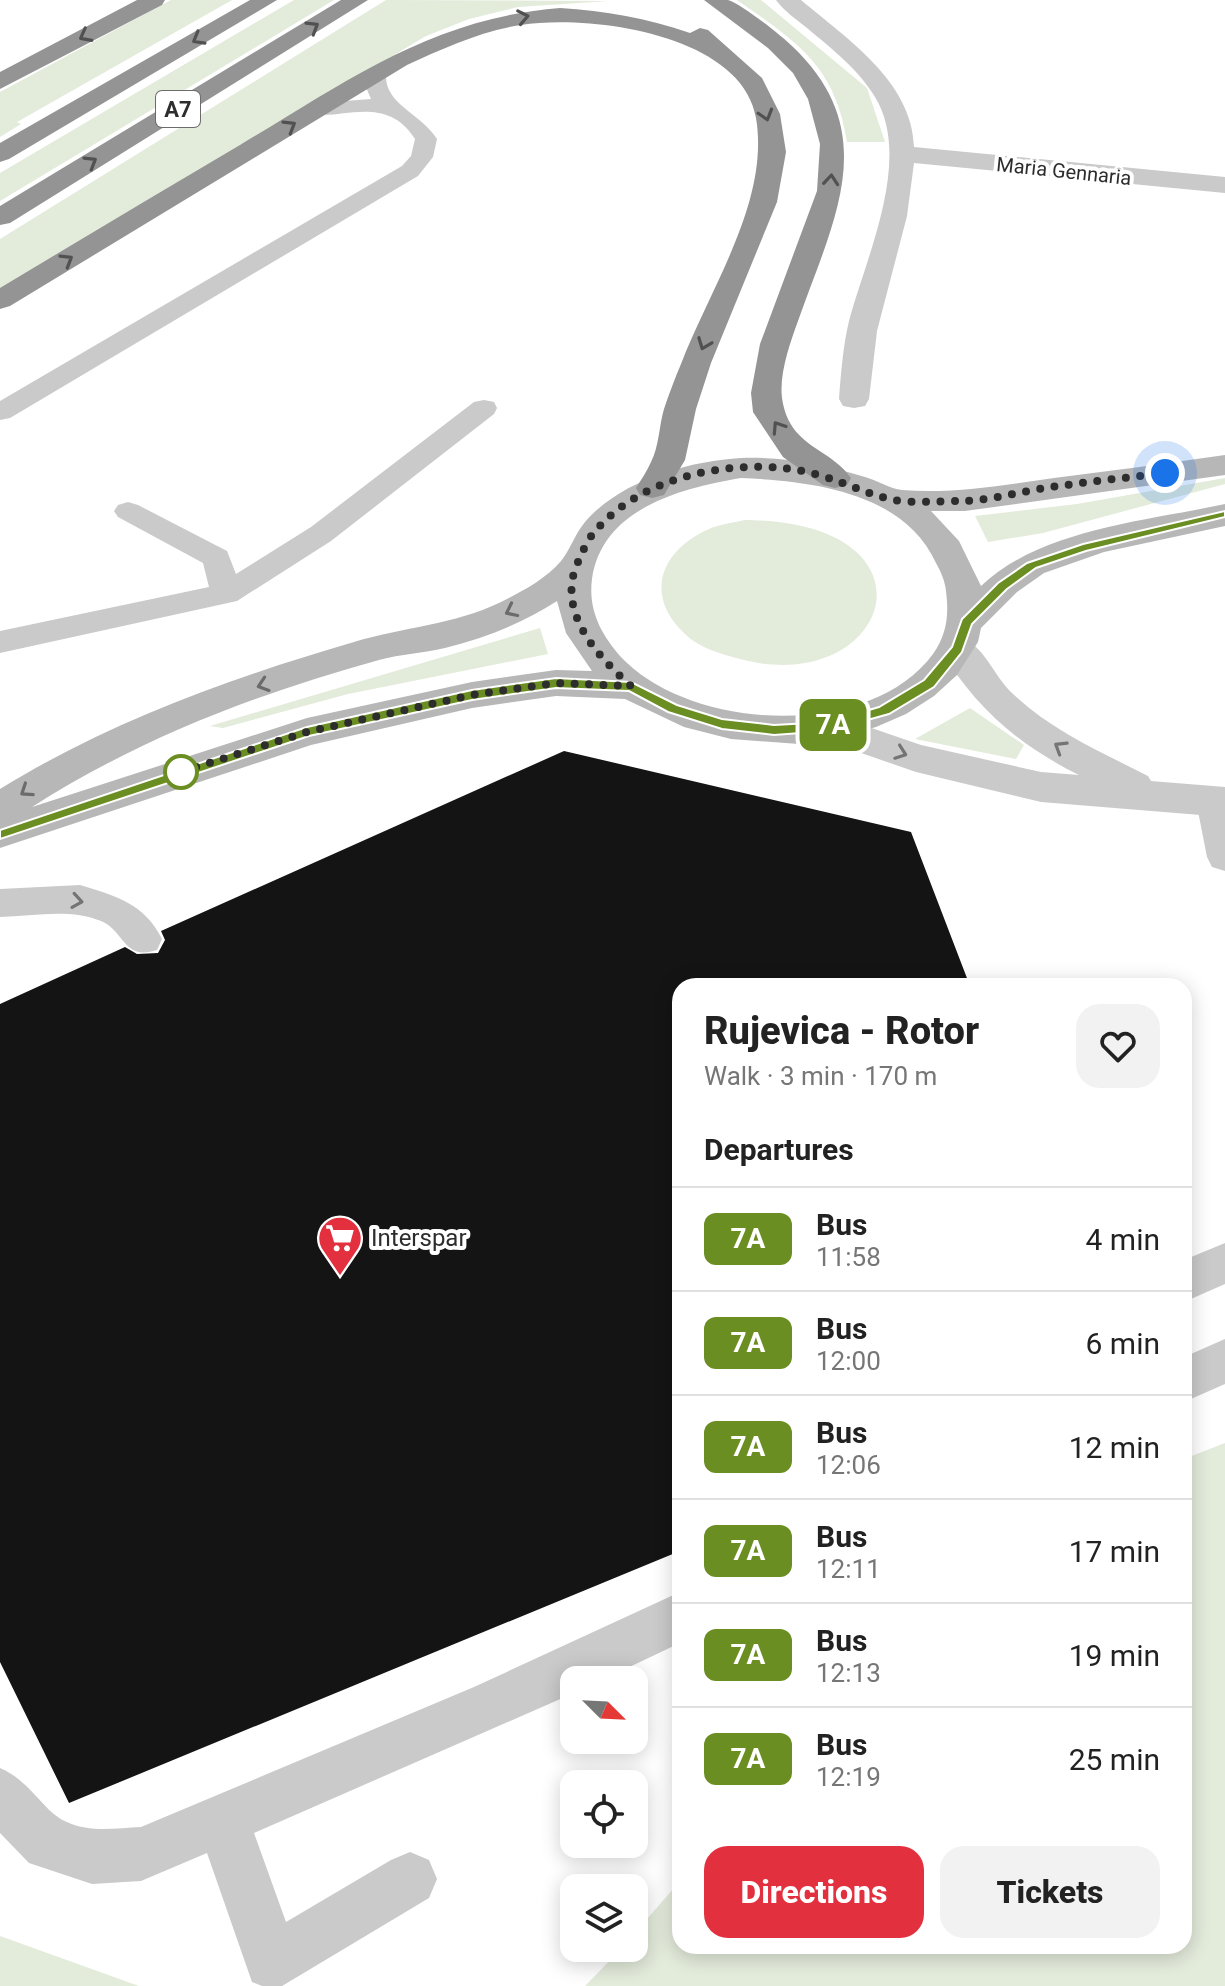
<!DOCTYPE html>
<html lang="en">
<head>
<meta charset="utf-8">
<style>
  :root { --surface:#fff; --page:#f2f2f2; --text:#222; --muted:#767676; --line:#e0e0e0; --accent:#e3303e }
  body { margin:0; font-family:Roboto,sans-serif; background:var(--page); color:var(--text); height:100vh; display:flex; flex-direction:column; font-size:30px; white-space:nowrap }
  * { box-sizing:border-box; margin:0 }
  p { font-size:26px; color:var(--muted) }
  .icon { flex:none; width:44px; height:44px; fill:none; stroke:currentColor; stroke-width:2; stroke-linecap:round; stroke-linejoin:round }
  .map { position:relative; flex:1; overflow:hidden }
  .details { position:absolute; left:672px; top:978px; width:520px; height:976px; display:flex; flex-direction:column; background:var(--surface); border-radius:24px; box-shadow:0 4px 20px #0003 }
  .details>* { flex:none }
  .badge { padding:0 16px; border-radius:12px; font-size:28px; line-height:52px }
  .needle { width:52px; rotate:114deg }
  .fabs { position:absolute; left:560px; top:1666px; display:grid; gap:16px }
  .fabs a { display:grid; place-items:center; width:88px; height:88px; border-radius:16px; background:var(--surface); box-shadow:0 4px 20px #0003; font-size:40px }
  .you { position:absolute; width:40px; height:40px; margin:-20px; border:6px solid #fff; border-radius:50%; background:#1a73e8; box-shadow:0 0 0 12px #1a73e833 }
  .map>.badge { position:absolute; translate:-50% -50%; box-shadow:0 0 0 4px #fff }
  h2 { padding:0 32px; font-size:30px; line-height:72px }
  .round { display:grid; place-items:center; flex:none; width:84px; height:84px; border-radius:24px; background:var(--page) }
  .head { display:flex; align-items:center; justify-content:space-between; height:136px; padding:0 32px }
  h1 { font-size:38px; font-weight:800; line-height:60px }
  .button { display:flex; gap:16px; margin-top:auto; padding:16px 32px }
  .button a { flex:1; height:92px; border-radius:24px; background:var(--accent); color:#fff; font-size:32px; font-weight:800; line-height:92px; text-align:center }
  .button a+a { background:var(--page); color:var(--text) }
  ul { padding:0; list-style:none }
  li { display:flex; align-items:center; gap:24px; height:104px; padding:0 32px; border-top:2px solid var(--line) }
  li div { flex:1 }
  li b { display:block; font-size:30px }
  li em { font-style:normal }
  li .badge { min-width:88px; font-weight:700; text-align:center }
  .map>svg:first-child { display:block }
  .green { fill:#e3ebdb }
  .building { fill:#141414 }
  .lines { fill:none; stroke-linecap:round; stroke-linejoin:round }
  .lane { fill:#cacaca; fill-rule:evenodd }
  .street { fill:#cacaca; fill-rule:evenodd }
  .secondary { fill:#b7b7b7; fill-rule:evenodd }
  .highway { fill:#949494; fill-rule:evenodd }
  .oneway { stroke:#515151 }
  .oneway2 { stroke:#6b6b6b }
  .oneway3 { stroke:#747474 }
  .line { fill:#6b8e23; stroke:#fff; stroke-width:2 }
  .walk { stroke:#2d2d2d; stroke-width:8; stroke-dasharray:0 14.4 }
  .stop-dot { fill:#fff; stroke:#6b8e23; stroke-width:4 }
  .labels { text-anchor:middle; stroke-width:8; stroke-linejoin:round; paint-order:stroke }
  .far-street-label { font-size:20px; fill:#2d2d2d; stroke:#fff }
  .shield { fill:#fff; stroke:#6c6c6c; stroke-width:2 }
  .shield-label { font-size:22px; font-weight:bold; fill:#2d2d2d }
  .poi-label { font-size:24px; fill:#2d2d2d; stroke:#fff; text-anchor:start }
</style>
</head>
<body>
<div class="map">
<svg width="1225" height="1986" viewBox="0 0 1225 1986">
  <rect width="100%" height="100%" fill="#fff"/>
  <path class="green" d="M 171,0 L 232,0 L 17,122 L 21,124 L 0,137 L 0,92 Z
    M 294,0 L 334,0 L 0,201 L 0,173 Z
    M 386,0 L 608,1 L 518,7 L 469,19 L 426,36 L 0,289 L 0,239 Z
    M 737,0 L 761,0 L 867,88 L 885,142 L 847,142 C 835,65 797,42 737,0 Z
    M 1225,478 L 1225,484 L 1043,533 L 988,542 L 975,516 L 1077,504 Z
    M 745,520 C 950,522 890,699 740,659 C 721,654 699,648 685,634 C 643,595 661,550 709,529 C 720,524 733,523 745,520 Z
    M 540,628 L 548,654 L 348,694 L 223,728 L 210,726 Z
    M 970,708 L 1024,745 L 1016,759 L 915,739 Z
    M 1225,1443 L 1225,1986 L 585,1986 L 622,1948 L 634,1948 L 634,1934 L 680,1881 L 680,1946 L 1184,1946 L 1184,1459 Z
    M 0,1936 L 139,1986 L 0,1986 Z"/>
  <path class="building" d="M 564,751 L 911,832 L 970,986 L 680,986 L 680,1551 L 69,1803 L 0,1662 L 0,1004 L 125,947 L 137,954 L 158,953 L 165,940 L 161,931 Z"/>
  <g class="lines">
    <path class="lane" d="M 376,68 L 386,74 C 384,104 420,113 437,139 L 433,157 L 418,176 L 10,418 L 0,420 L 0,401 L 402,166 L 411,156 L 415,139 C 383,87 325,129 307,109 L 318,103 L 371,99 L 365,85 L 366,74 Z
      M 484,400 L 494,402 L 497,408 L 494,414 L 331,541 L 237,601 L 0,653 L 0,631 L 209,587 L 203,563 L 118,517 L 114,511 L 118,505 L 128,502 L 138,505 L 227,551 L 236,574 L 311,527 L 474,402 Z
      M 1213,788 L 1225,792 L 1225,871 L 1212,867 L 1207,857 L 1196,801 L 1201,792 Z
      M 80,885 C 116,896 144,903 162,939 L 157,950 C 123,961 125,931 101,921 C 70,908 33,916 0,917 L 0,889 Z
      M 1225,1243 L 1225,1284 L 1184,1302 L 1184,1260 Z
      M 1225,1339 L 1225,1384 L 1184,1402 L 1184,1357 Z
      M 680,1592 L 680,1643 L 602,1680 L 574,1680 L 574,1693 L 254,1833 L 286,1922 L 391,1860 L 410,1852 L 429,1860 L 437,1879 L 429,1898 L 282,1986 L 262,1986 L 252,1982 L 207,1853 L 141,1881 L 92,1884 L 29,1863 L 0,1833 L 0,1768 C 31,1781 44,1813 67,1822 C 91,1833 116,1828 141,1827 L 474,1687 Z"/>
    <path class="street" d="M 776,0 L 801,0 C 847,39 912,81 914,147 L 1225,177 L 1225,193 L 914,163 L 907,216 L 877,331 L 869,399 L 865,406 L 854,408 L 843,406 L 839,399 C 841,373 843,346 849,321 C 866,257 913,159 875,97 C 859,70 832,49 807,28 C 797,20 784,11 776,0 Z
      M 958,636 C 984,644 993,675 1012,693 C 1050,730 1101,752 1148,776 L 1151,781 L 1225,787 L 1225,817 L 1041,802 L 916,772 L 815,737 L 809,727 L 815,717 L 828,713 L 921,745 L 1041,772 L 1079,775 C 1018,745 975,707 940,649 L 945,640 Z"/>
    <path class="secondary" d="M 1225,455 L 1225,475 L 965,511 L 931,511 L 959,541 L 981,586 C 1041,529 1147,521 1225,504 L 1225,526 L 1104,552 L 1044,573 L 1017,592 L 981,628 L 978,642 L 957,675 L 934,696 L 906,714 L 876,727 L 830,740 L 799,744 L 731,739 L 684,727 L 625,699 L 556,696 L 472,708 L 311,745 L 0,848 L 0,789 C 110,721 231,678 354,642 C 403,627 454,625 501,602 C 521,592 546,579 561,561 C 570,550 575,534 585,522 C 620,481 688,461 741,458 C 782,456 827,465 865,477 C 877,480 890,489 902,490 C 954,494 1004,485 1054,478 C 1111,471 1168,463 1225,455 ZM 741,478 C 810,481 903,491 936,563 C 941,572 945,581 946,591 C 949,615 947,634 933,654 C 869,741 689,731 620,656 C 601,634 588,610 592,579 C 602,508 682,488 741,478 ZM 557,601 L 566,633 L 592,671 L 556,670 L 472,682 L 307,718 L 32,807 C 138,739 259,693 379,660 C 401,654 423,653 445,648 C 485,638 523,623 557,601 Z"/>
    <path class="highway" d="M 137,0 L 165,0 L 162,5 L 0,89 L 0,72 Z
      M 250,0 L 277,0 L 9,159 L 0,162 L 0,143 Z
      M 341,0 L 368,0 L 10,223 L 0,225 L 0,206 Z
      M 704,0 C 711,0 721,0 728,0 C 740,3 782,36 792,46 C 884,133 833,221 798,321 C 790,343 779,374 782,398 C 789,448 830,447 851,478 L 847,485 L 835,488 L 823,485 L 783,457 L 753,412 L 751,393 L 760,344 L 817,191 L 820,144 L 808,99 L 793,73 L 768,48 Z
      M 560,8 C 605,11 647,18 690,33 L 700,28 L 708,30 L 762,78 L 780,114 L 786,152 L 777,202 L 711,363 L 696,409 L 685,460 L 664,495 L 652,498 L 640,495 L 636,488 C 641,480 647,471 651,462 C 659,447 659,426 664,409 C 669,394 675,378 681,364 C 710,288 770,201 756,118 C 742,34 589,14 521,25 C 481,31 444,48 407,65 L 10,306 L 0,309 L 0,288 C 80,240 160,192 240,145 C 347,81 432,18 560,8 Z"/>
  </g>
  <defs><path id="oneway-chevron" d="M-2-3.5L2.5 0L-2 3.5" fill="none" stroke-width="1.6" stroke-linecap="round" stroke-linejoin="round" transform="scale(2)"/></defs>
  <g class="oneway">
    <use href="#oneway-chevron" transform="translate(523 17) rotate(-11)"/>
    <use href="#oneway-chevron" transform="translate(313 27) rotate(-31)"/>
    <use href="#oneway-chevron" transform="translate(85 36) rotate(152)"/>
    <use href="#oneway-chevron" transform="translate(198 39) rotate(150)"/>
    <use href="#oneway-chevron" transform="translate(766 115) rotate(73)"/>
    <use href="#oneway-chevron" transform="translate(290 126) rotate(-31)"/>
    <use href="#oneway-chevron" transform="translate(91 162) rotate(-31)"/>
    <use href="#oneway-chevron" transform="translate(831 180) rotate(-85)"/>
    <use href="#oneway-chevron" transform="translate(67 260) rotate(-31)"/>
    <use href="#oneway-chevron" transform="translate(704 344) rotate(111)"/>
    <use href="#oneway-chevron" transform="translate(778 427) rotate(-123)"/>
  </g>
  <g class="oneway2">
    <use href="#oneway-chevron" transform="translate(511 611) rotate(154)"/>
    <use href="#oneway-chevron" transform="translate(263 685) rotate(162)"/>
    <use href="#oneway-chevron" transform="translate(26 791) rotate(146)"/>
  </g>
  <g class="oneway3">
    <use href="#oneway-chevron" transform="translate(1060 747) rotate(-148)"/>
    <use href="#oneway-chevron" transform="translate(901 753) rotate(20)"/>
    <use href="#oneway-chevron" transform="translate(77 901) rotate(9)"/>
  </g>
  <path class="line" d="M 1225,511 L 1225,517 L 1086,551 L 1036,568 L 1007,589 L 972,624 L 962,652 L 934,687 L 889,714 L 828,731 L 774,735 L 722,729 L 668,712 L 629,691 L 556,688 L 472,700 L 309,736 L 0,839 L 0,830 L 307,727 L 472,690 L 556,678 L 631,682 L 677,705 L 722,719 L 774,725 L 828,722 L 879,707 L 924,680 L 952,647 L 962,619 L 998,583 L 1027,563 L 1083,544 Z"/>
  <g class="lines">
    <path class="walk" d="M 181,772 L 168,776 L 307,732 L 472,695 L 556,683 L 631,686 C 598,657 555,611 578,562 C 582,553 586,543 592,535 C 636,479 722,460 790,469 C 829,474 854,490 889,499 C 910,504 939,501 961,501 C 989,501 1018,492 1045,488 C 1085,482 1125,478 1165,473"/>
  </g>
  <defs>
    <g id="supermarket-pin" transform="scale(2.3)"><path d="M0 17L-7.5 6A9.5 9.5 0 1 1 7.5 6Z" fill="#e3303e" stroke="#fff"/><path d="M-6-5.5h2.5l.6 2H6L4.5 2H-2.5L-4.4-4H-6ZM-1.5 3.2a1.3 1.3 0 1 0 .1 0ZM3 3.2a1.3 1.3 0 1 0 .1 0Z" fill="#fff"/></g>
  </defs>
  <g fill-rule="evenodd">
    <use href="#supermarket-pin" x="340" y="1238"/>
  </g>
  <circle class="stop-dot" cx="181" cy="772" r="16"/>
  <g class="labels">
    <g class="far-street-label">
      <text transform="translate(1064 171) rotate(6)" y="7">Maria Gennaria</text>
    </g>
    <rect class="shield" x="156" y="91" width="44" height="36" rx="6"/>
    <g class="shield-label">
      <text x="178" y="117">A7</text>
    </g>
    <g class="poi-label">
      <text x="371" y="1246">Interspar</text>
    </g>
  </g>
</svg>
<div class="fabs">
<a><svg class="needle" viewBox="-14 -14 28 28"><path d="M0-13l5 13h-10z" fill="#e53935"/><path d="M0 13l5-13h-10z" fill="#767676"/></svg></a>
<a><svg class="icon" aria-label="locate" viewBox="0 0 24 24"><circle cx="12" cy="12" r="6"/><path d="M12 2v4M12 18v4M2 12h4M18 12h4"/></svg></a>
<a><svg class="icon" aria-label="layers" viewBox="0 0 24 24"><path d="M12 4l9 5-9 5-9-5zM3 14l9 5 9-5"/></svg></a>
</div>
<div class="you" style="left:1165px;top:473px"></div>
<b class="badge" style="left:833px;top:725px;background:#6b8e23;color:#fff">7A</b>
<section class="details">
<div class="head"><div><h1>Rujevica - Rotor</h1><p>Walk · 3 min · 170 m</p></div><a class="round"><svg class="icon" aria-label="heart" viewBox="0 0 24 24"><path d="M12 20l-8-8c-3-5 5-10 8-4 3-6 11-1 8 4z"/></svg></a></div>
<h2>Departures</h2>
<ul>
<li><span class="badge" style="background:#6b8e23;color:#fff">7A</span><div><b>Bus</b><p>11:58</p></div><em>4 min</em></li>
<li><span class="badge" style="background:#6b8e23;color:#fff">7A</span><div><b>Bus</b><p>12:00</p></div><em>6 min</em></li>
<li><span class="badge" style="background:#6b8e23;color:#fff">7A</span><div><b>Bus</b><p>12:06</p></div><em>12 min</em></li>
<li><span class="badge" style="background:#6b8e23;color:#fff">7A</span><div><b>Bus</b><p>12:11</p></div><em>17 min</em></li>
<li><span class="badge" style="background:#6b8e23;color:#fff">7A</span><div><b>Bus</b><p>12:13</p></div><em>19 min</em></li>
<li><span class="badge" style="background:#6b8e23;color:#fff">7A</span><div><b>Bus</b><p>12:19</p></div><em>25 min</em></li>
</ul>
<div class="button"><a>Directions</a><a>Tickets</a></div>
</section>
</div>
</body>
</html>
